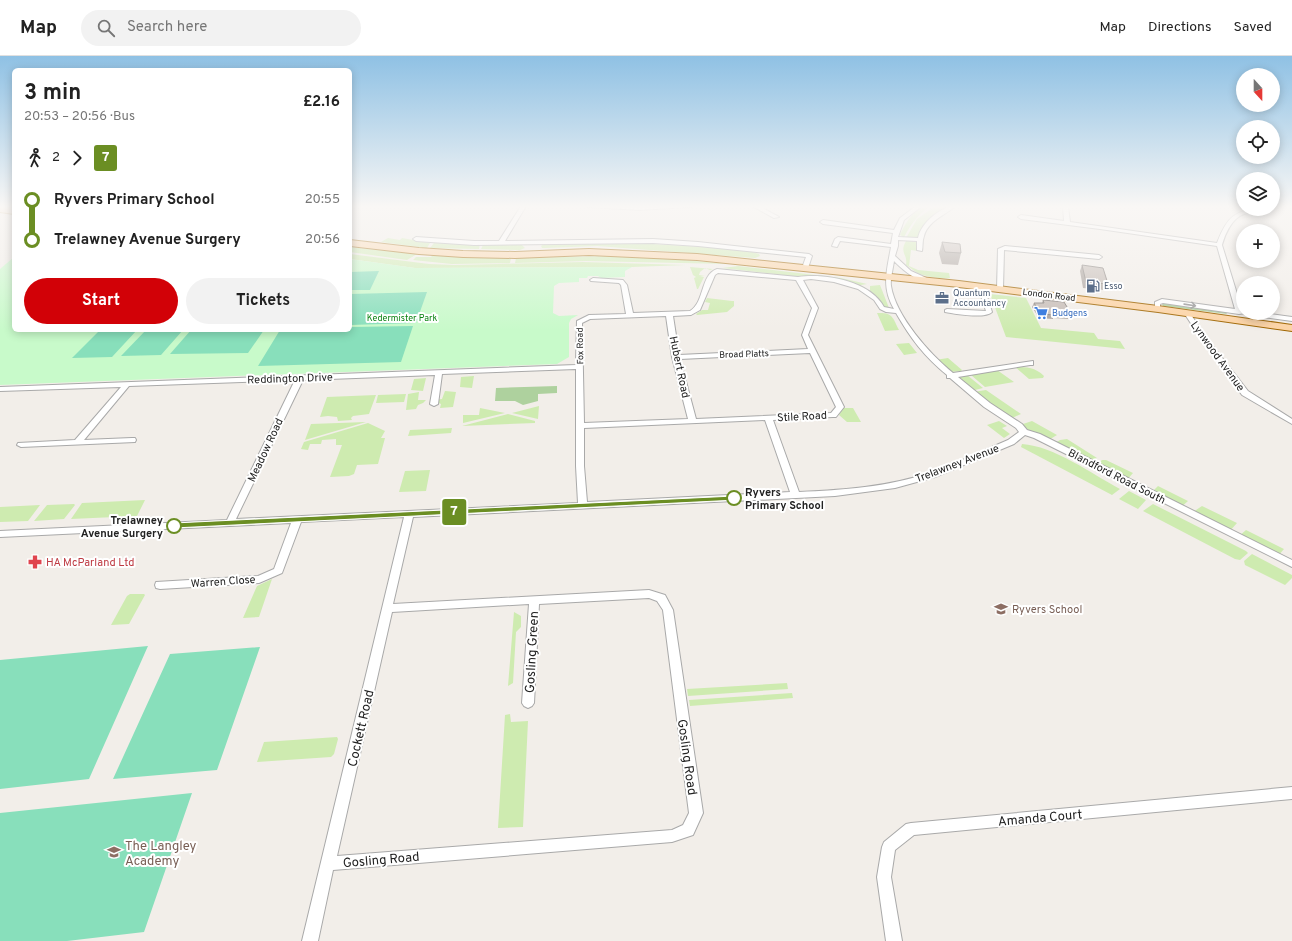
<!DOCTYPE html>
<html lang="en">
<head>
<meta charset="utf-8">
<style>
  :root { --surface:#fff; --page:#f2f2f2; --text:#222; --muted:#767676; --line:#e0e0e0; --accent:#d20107 }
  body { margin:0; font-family:Overpass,sans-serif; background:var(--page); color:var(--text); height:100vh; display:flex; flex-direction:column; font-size:15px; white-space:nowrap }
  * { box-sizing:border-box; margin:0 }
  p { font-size:13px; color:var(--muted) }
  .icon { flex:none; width:22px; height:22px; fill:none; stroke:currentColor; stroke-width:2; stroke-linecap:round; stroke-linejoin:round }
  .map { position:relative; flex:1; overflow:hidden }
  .side { position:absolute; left:12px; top:12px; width:340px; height:264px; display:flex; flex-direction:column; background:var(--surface); border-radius:6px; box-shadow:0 2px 10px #0003 }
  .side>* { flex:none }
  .badge { padding:0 8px; border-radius:3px; font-size:14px; line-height:26px }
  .needle { width:26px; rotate:159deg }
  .buttons { position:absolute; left:1236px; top:12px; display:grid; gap:8px }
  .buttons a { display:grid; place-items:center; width:44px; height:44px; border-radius:50%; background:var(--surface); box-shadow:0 2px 10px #0003; font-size:20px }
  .map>.badge { position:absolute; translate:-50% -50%; box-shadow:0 0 0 2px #fff }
  .legs { display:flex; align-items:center; gap:6px; height:44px; padding:0 12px; font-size:13px }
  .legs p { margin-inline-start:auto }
  .headline { display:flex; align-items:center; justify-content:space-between; height:68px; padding:0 12px }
  h1 { font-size:22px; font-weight:700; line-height:30px }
  .primary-button { display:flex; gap:8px; margin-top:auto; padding:8px 12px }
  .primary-button a { flex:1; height:46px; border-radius:24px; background:var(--accent); color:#fff; font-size:16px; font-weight:700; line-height:46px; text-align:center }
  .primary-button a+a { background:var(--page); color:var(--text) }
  ul { padding:0 12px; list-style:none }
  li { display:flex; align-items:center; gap:14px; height:40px; font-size:15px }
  li i { display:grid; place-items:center; width:6px; height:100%; margin:0 5px; background:currentColor }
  li i::after { content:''; width:10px; height:10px; margin:-5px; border:3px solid; border-radius:50%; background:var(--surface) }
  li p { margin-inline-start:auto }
  li:first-child i { background:linear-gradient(#0000 50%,currentColor 0) }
  li:last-child i { background:linear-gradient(currentColor 50%,#0000 0) }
  header { display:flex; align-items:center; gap:24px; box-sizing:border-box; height:56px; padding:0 20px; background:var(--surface); border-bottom:1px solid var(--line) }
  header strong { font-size:19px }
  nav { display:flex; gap:22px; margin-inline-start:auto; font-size:14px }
  .search { width:280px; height:36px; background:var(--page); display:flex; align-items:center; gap:10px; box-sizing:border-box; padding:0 14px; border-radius:22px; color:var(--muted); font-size:15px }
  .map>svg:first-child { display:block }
  .grass { fill:#ceebb0 }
  .forest { fill:#aed19e }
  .park { fill:#c8faca }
  .pitch { fill:#88dfbb }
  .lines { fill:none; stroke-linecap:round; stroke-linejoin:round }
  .street-casing { stroke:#a9a9a9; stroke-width:2 }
  .primary-casing { stroke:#9f6501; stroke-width:2 }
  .street { fill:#fff; fill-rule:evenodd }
  .primary { fill:#fcd3a4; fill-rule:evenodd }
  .wall { fill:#aba39e }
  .building { fill:#c7beb8; stroke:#8b8581 }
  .oneway { stroke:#9c9c9c }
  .line-1 { fill:#6b8e23; stroke:#fff }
  .stop-1-dot { fill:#fff; stroke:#6b8e23; stroke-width:2 }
  .labels { text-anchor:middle; stroke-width:4; stroke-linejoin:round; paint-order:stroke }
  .far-service-label { font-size:9px; fill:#4e5e75; stroke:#fff; text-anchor:start }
  .far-street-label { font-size:9px; fill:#222; stroke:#fff }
  .far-shop-label { font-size:9px; fill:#366cbe; stroke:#fff; text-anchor:start }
  .far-park-label { font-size:9px; fill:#0d8313; stroke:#fff }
  .street-label { font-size:11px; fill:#222; stroke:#fff }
  .stop-label { font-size:11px; font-weight:bold; fill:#222; stroke:#fff; text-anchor:start }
  .health-label { font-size:11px; fill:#be3a42; stroke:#fff; text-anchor:start }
  .education-label { font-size:11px; fill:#785e54; stroke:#fff; text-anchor:start }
  .near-street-label { font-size:13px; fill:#222; stroke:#fff }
  .near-education-label { font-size:13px; fill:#785e54; stroke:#fff; text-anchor:start }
</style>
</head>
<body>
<header>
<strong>Map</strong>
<div class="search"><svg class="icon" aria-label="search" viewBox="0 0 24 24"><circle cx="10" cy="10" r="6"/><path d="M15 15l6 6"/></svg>Search here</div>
<nav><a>Map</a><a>Directions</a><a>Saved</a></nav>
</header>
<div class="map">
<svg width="1292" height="885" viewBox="0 0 1292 885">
  <rect width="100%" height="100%" fill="#f2eee9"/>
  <path class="grass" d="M 931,150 C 917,159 912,167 904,181 L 900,179 C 906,166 915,150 931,150 Z
    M 935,150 L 951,150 L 935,160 L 920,181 L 906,182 L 917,163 Z
    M 388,182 L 400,184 L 402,182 L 430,187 L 427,192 L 381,186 Z
    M 906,185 L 916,186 L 920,188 L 918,195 L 911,194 L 909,210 L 918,214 L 949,217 L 950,222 C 940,223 925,221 916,216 C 912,214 910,211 906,209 C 908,198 899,197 906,185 Z
    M 619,186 L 704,191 L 752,196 L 759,198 L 760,200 L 755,202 L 597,190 L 545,192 L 542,192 L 541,190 L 544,188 Z
    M 434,187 L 480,188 L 479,193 L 430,192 Z
    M 515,188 L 522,189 L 525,192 L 520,194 L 481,193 L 483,189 Z
    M 350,191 L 417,198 L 407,204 L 350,196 Z
    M 350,198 L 429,208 L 454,209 L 583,206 L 686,209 L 632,211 L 415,212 L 350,203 Z
    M 433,199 L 511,202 L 510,207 L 452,208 L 413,204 L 416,201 L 431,201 Z
    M 612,200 L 662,202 L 729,208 L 586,205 L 515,207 L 516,202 Z
    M 738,210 L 841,222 L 867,228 L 855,230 L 818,221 L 801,221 L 722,212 Z
    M 690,211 L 713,213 L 710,214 L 705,212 L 700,216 L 699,219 L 705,220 L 700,220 L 704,221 L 698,233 L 697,233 L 694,222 L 696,221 L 693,219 Z
    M 880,229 L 889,252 L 888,253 L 886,254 L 870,238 L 870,230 Z
    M 990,238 L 1026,242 L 1041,272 L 1094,277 L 1098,283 L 1120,285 L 1125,293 L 1006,281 Z
    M 707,242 L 732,245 L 734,245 L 734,250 L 727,256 L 697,259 L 696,258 L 702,254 L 708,254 L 710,247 L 705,246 Z
    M 877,257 C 893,256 893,262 899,274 L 885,275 Z
    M 909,287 L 917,297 L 904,299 L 896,288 Z
    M 948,302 L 962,314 L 961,315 L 950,316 L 935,304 Z
    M 1015,311 C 1026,311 1035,311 1044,320 L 1043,322 L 1029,323 Z
    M 997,314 L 1014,326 L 985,331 L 971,319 Z
    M 967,319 L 983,332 L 971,335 L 958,322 Z
    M 474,320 L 472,332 L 460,331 L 461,321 Z
    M 426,322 L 423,335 L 411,334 L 414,323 Z
    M 986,334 L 1021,358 L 1010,363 L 973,336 Z
    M 445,335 L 456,336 L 453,351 L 440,352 L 441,348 L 436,346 L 434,344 L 442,343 Z
    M 419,336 L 418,344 L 426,344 L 423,347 L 418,349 L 416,353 L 406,354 L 408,338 Z
    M 406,338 L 404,346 L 376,347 L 378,339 Z
    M 376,339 L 369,358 L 353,360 L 351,362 L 352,364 L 338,365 L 337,361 L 328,360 L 320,361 L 327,341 Z
    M 539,350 L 538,363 L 512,357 Z
    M 480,352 L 505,357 L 463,367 L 463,359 L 479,359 Z
    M 840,352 L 853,352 L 861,366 L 847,366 L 839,359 L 841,356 Z
    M 508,358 L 535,365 L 535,367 L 462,370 Z
    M 999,365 L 1007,370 L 1002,372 L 1010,378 L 1004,382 L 987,369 Z
    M 1032,365 L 1057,379 L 1047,385 L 1020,369 Z
    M 366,366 L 305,384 L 311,368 Z
    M 368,367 L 385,375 L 381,382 L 385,382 L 378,408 L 357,409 L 354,418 L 349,420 L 330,421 L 342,389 L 336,389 L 336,383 L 322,384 L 321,388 L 310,388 L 308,394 L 301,393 L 304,386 Z
    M 452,372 L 451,377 L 408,380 L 410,374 Z
    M 1067,383 L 1097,402 L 1089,406 L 1053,388 L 1060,384 Z
    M 1022,388 C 1054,390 1092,418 1120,433 L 1112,439 L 1021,391 Z
    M 1102,404 L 1106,404 L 1133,417 L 1126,425 L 1095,410 Z
    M 430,414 L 426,435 L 399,436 L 405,415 Z
    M 1158,430 L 1188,445 L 1179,453 L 1150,438 Z
    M 1129,435 L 1146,444 L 1138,453 L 1119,443 Z
    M 145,444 L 137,460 L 71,463 L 82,447 Z
    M 74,448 L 75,449 L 64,463 L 34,465 L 47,449 Z
    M 1153,448 L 1246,495 L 1248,497 L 1240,504 L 1235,503 L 1143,455 Z
    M 40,449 L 28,465 L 0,466 L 0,451 Z
    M 1202,450 L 1237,467 L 1229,476 L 1190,458 Z
    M 1246,474 L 1284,493 L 1277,501 L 1238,481 Z
    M 1252,498 L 1292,519 L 1292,522 L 1285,529 L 1245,509 L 1244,505 Z
    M 272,523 L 259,561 L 243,562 L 257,530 Z
    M 130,538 L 144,538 L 145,539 L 129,568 L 111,569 L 127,540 Z
    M 514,556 L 521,560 L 521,571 L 516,576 L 513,627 L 508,630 Z
    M 787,627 L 788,633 L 688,640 L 687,633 Z
    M 792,637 L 793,642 L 690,650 L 689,644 Z
    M 510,658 L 511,666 L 528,665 L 523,771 L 498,772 L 505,659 Z
    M 337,681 L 338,683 L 334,698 L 331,701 L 257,706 L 264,686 Z"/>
  <path class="forest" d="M 1168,247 L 1225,255 L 1227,258 L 1163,250 L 1162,248 Z
    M 557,330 L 557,337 L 538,338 L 538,345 L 523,349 L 515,345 L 495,345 L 496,332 Z"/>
  <path class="park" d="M 14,201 L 14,274 L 350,274 L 350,203 L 415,212 L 632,211 L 625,215 L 625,221 L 601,222 L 598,220 L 588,220 L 587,222 L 579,222 L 579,226 L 559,227 L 554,230 L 553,257 L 559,260 L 578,259 L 571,263 L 569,267 L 569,301 L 557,308 L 0,329 L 0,213 Z"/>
  <path class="pitch" d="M 379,215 L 370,234 L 350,234 L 350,216 Z
    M 427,236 L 416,267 L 350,269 L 350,238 Z
    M 413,270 L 401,306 L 258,310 L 280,274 L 350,274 L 350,271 Z
    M 100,274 L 137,274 L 112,301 L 72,302 Z
    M 146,274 L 183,274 L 161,299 L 121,300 Z
    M 191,274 L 264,274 L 248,297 L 170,298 Z
    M 148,590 L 89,723 L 0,733 L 0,604 Z
    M 260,591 L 217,714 L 113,723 L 170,598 Z
    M 192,737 L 144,876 L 67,885 L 0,885 L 0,757 Z"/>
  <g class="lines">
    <g class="street-casing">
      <path id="street" d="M 521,150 L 526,150 L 505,185 L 653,183 L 698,186 L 809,198 L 812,200 L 808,212 L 805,214 L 802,212 L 806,201 L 698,190 L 653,187 L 474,189 L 416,185 L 413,183 L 416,181 L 474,185 L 499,185 Z
        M 574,150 L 704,150 L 639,154 Z
        M 752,150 L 759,150 L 779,161 L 774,162 Z
        M 916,150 L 922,150 L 904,164 L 898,181 L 918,182 C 921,167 941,150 956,150 C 945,159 928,165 924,180 C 922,185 923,190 922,195 L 917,194 L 917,185 L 898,184 L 898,190 L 895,200 L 911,215 L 931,224 L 931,226 C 918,227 903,214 894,205 C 893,213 890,222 891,230 C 896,261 930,298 953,317 L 1033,305 L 1033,309 L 1030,309 L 958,321 L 990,347 L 1022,368 L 1027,374 L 1040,378 L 1292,504 L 1292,511 L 1034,382 L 1025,379 L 1014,388 L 935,421 L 895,432 L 835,440 L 413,461 L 393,548 L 649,534 L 665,539 L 673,554 L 703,757 L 693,779 L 672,786 L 333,814 L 318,885 L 302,885 L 404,461 L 301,466 L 282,517 L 259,527 L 160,533 L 156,532 L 155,529 L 156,526 L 258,520 L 274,513 L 291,467 L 0,481 L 0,475 L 227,464 L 295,324 L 129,330 L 84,384 L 132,382 L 135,382 L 136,384 L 135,386 L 21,391 L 17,389 L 18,387 L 75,384 L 121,331 L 0,335 L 0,331 L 576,309 L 577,265 L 589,259 L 626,258 L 621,229 L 619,227 L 591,225 L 590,224 L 593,222 L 623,224 L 627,229 L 633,257 L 690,255 C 705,246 700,219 717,213 L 798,221 C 825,217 870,225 884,251 L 894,253 C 881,231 887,214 891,191 L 840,185 L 837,191 L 832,190 L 835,183 L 838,181 L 891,188 L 893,177 L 823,168 L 820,166 L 823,164 L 894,174 L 900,162 ZM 718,217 L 796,224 L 812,252 L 802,279 L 808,293 L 679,299 L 673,260 L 691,259 L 700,254 L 715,219 ZM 811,223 L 834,226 L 858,233 L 874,244 L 880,253 L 886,256 L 896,257 C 911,283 924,300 947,319 L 947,322 L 950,322 L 984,351 L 1016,372 L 1019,376 L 1008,384 C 982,395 956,408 929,417 C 888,431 842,434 799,436 L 773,364 L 833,361 L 836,361 L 844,351 L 808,279 L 818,252 L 803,224 ZM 666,260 L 672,301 L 688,363 L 584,367 L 582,267 L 590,263 ZM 810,297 L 836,351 L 831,357 L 696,363 L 680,303 ZM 576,313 L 576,410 L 578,447 L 236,463 L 303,324 L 435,319 L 430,348 L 434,350 L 438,348 L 442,318 ZM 765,364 L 790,436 L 587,446 L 584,410 L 584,372 ZM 649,542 L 657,545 L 663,554 L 689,757 L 683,769 L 672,774 L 337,800 L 392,556 L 529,548 L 522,647 L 524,650 L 528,652 L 532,650 L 534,647 L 539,548 Z
        M 1063,150 L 1068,150 L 1070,166 L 1217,187 C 1227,161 1235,153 1263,153 L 1263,155 C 1256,156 1250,156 1244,158 C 1232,162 1225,178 1222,189 L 1242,254 L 1243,254 L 1243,257 L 1246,257 L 1239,258 L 1163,247 L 1160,248 L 1160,254 L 1155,253 L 1155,246 L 1162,243 L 1235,253 L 1217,190 L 1100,173 L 1021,163 L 1018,161 L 1021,159 L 1064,165 Z
        M 1005,190 L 1099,199 L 1102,201 L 1099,203 L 1004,194 L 1003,233 L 1000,235 L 997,233 L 998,193 Z
        M 981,229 L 984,231 L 992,256 C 985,263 955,258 945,256 L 945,254 L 947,253 L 986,255 L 978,231 Z
        M 1187,255 L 1189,256 L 1209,285 L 1248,335 L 1292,363 L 1292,368 L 1242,339 L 1204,287 L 1184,257 Z
        M 1246,257 L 1263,257 L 1292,261 L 1292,265 L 1249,259 Z
        M 1292,731 L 1292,743 L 914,779 L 895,794 L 891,821 L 902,885 L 886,885 L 877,821 L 882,791 L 884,786 L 906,768 L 911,767 Z"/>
    </g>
    <g class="primary-casing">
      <path id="primary" d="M 0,150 L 14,152 L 14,158 L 0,156 Z
        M 350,184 L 419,192 L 463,195 L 515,196 L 589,193 L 697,198 L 959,225 L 1158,250 L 1292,269 L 1292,275 L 1158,256 L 959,231 L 697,204 L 589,199 L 515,202 L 463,201 L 419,198 L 350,190 Z"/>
    </g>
    <use href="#street" class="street"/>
    <use href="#primary" class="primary"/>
  </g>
  <path class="wall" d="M 942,186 L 961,197 L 958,209 L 942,208 L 939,197 Z
    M 1082,209 L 1108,228 L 1105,234 L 1083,232 L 1080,215 Z
    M 1043,244 L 1072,259 L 1070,263 L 1053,262 L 1053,263 L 1039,262 L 1032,251 L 1034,247 L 1042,247 Z"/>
  <path class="building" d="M 942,186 L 960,188 L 961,197 L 945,196 Z
    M 1082,209 L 1103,212 L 1108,228 L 1086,226 Z
    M 1043,244 L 1064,246 L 1072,259 L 1053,258 L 1054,259 L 1041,258 L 1034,247 L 1044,247 Z"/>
  <defs><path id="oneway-shaft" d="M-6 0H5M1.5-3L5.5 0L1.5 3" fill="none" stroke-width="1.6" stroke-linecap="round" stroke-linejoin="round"/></defs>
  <use class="oneway" href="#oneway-shaft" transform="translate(1190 249) rotate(8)"/>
  <linearGradient id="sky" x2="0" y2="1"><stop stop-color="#8fc1e4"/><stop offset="0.55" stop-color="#f9f7f5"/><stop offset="1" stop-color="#f9f7f5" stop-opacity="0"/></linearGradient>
  <rect width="1292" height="274" fill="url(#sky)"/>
  <path class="line-1" d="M 734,440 L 738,442 L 737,444 L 174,472 L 170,470 L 174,467 Z"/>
  <defs>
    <g id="fuel-bare" transform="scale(1.08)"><path d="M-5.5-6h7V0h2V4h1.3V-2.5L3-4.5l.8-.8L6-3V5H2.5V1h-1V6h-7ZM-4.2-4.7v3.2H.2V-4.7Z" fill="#5c6f8a" stroke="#fff" stroke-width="2.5" paint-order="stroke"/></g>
    <g id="office-bare" transform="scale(1.08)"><path d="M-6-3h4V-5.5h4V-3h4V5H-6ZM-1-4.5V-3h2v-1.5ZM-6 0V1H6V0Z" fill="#5c6f8a" stroke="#fff" stroke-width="2.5" paint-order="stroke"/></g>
    <g id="supermarket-bare" transform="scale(1.08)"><path d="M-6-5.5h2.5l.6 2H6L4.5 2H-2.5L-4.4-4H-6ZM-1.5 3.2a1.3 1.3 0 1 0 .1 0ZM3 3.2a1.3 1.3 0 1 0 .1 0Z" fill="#3f7fe0" stroke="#fff" stroke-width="2.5" paint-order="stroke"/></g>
    <g id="pharmacy-bare" transform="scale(1.08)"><path d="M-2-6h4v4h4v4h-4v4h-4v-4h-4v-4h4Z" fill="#e0444e" stroke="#fff" stroke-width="2.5" paint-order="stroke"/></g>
    <g id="school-bare" transform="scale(1.08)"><path d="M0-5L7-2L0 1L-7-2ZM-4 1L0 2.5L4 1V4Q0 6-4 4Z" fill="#8d6e63" stroke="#fff" stroke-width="2.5" paint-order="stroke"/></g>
  </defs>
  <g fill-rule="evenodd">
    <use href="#fuel-bare" x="1093" y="230"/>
    <use href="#office-bare" x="942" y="242"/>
    <use href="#supermarket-bare" x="1041" y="257"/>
    <use href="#pharmacy-bare" x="35" y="506"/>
    <use href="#school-bare" x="1001" y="553"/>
    <use href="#school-bare" x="114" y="796"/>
  </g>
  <g class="stop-1-dot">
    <circle cx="734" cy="442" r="7"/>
    <circle cx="174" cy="470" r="7"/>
  </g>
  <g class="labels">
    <g class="far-service-label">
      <text x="1104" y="233">Esso</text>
      <text x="953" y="240">Quantum<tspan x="953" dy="10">Accountancy</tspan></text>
    </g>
    <g class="far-street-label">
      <text transform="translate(1049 239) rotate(7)" y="3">London Road</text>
      <text transform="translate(580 290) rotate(-91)" y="3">Fox Road</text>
      <text transform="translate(744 298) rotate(-2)" y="3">Broad Platts</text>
    </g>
    <g class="far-shop-label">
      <text x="1052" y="260">Budgens</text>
    </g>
    <g class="far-park-label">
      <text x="402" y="265">Kedermister Park</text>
    </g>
    <g class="street-label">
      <text transform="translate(1218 300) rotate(54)" y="4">Lynwood Avenue</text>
      <text transform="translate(680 311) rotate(78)" y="4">Hubert Road</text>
      <text transform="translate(290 322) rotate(-2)" y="4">Reddington Drive</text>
      <text transform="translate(802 360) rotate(-3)" y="4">Stile Road</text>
      <text transform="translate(265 394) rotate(-65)" y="4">Meadow Road</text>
      <text transform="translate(957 407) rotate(-21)" y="4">Trelawney Avenue</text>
      <text transform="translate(1117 420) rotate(27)" y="4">Blandford Road South</text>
      <text transform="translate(223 525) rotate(-4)" y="4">Warren Close</text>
    </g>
    <g class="stop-label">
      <text x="745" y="440">Ryvers<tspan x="745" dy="13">Primary School</tspan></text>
      <text x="163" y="468" text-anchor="end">Trelawney<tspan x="163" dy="13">Avenue Surgery</tspan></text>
    </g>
    <g class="health-label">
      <text x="46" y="510">HA McParland Ltd</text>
    </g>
    <g class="education-label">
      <text x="1012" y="557">Ryvers School</text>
    </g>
    <g class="near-street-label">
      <text transform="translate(531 596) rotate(-87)" y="5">Gosling Green</text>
      <text transform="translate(360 672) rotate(-77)" y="5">Cockett Road</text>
      <text transform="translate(688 701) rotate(82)" y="5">Gosling Road</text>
      <text transform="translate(1040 761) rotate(-5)" y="5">Amanda Court</text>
      <text transform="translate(381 803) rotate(-5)" y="5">Gosling Road</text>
    </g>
    <g class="near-education-label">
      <text x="125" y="794">The Langley<tspan x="125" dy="15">Academy</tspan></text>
    </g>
  </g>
</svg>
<div class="buttons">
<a><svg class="needle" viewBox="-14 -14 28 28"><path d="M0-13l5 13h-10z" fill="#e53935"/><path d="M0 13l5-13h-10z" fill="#767676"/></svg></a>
<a><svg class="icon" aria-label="locate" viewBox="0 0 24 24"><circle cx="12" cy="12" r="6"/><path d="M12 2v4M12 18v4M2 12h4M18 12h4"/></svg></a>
<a><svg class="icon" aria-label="layers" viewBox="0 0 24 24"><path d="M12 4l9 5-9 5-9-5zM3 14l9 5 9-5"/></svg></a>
<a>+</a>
<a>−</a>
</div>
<b class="badge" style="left:454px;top:456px;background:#6b8e23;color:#fff">7</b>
<section class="side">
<div class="headline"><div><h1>3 min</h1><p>20:53 – 20:56 · Bus</p></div><b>£2.16</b></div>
<div class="legs"><svg class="icon" aria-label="walk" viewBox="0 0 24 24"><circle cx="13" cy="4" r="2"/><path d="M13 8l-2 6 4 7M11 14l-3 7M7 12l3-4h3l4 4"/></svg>2<svg class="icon" aria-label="forward" viewBox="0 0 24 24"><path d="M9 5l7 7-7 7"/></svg><b class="badge" style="background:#6b8e23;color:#fff">7</b></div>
<ul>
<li><i style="color:#6b8e23"></i><b>Ryvers Primary School</b><p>20:55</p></li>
<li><i style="color:#6b8e23"></i><b>Trelawney Avenue Surgery</b><p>20:56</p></li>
</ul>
<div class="primary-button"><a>Start</a><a>Tickets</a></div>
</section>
</div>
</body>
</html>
